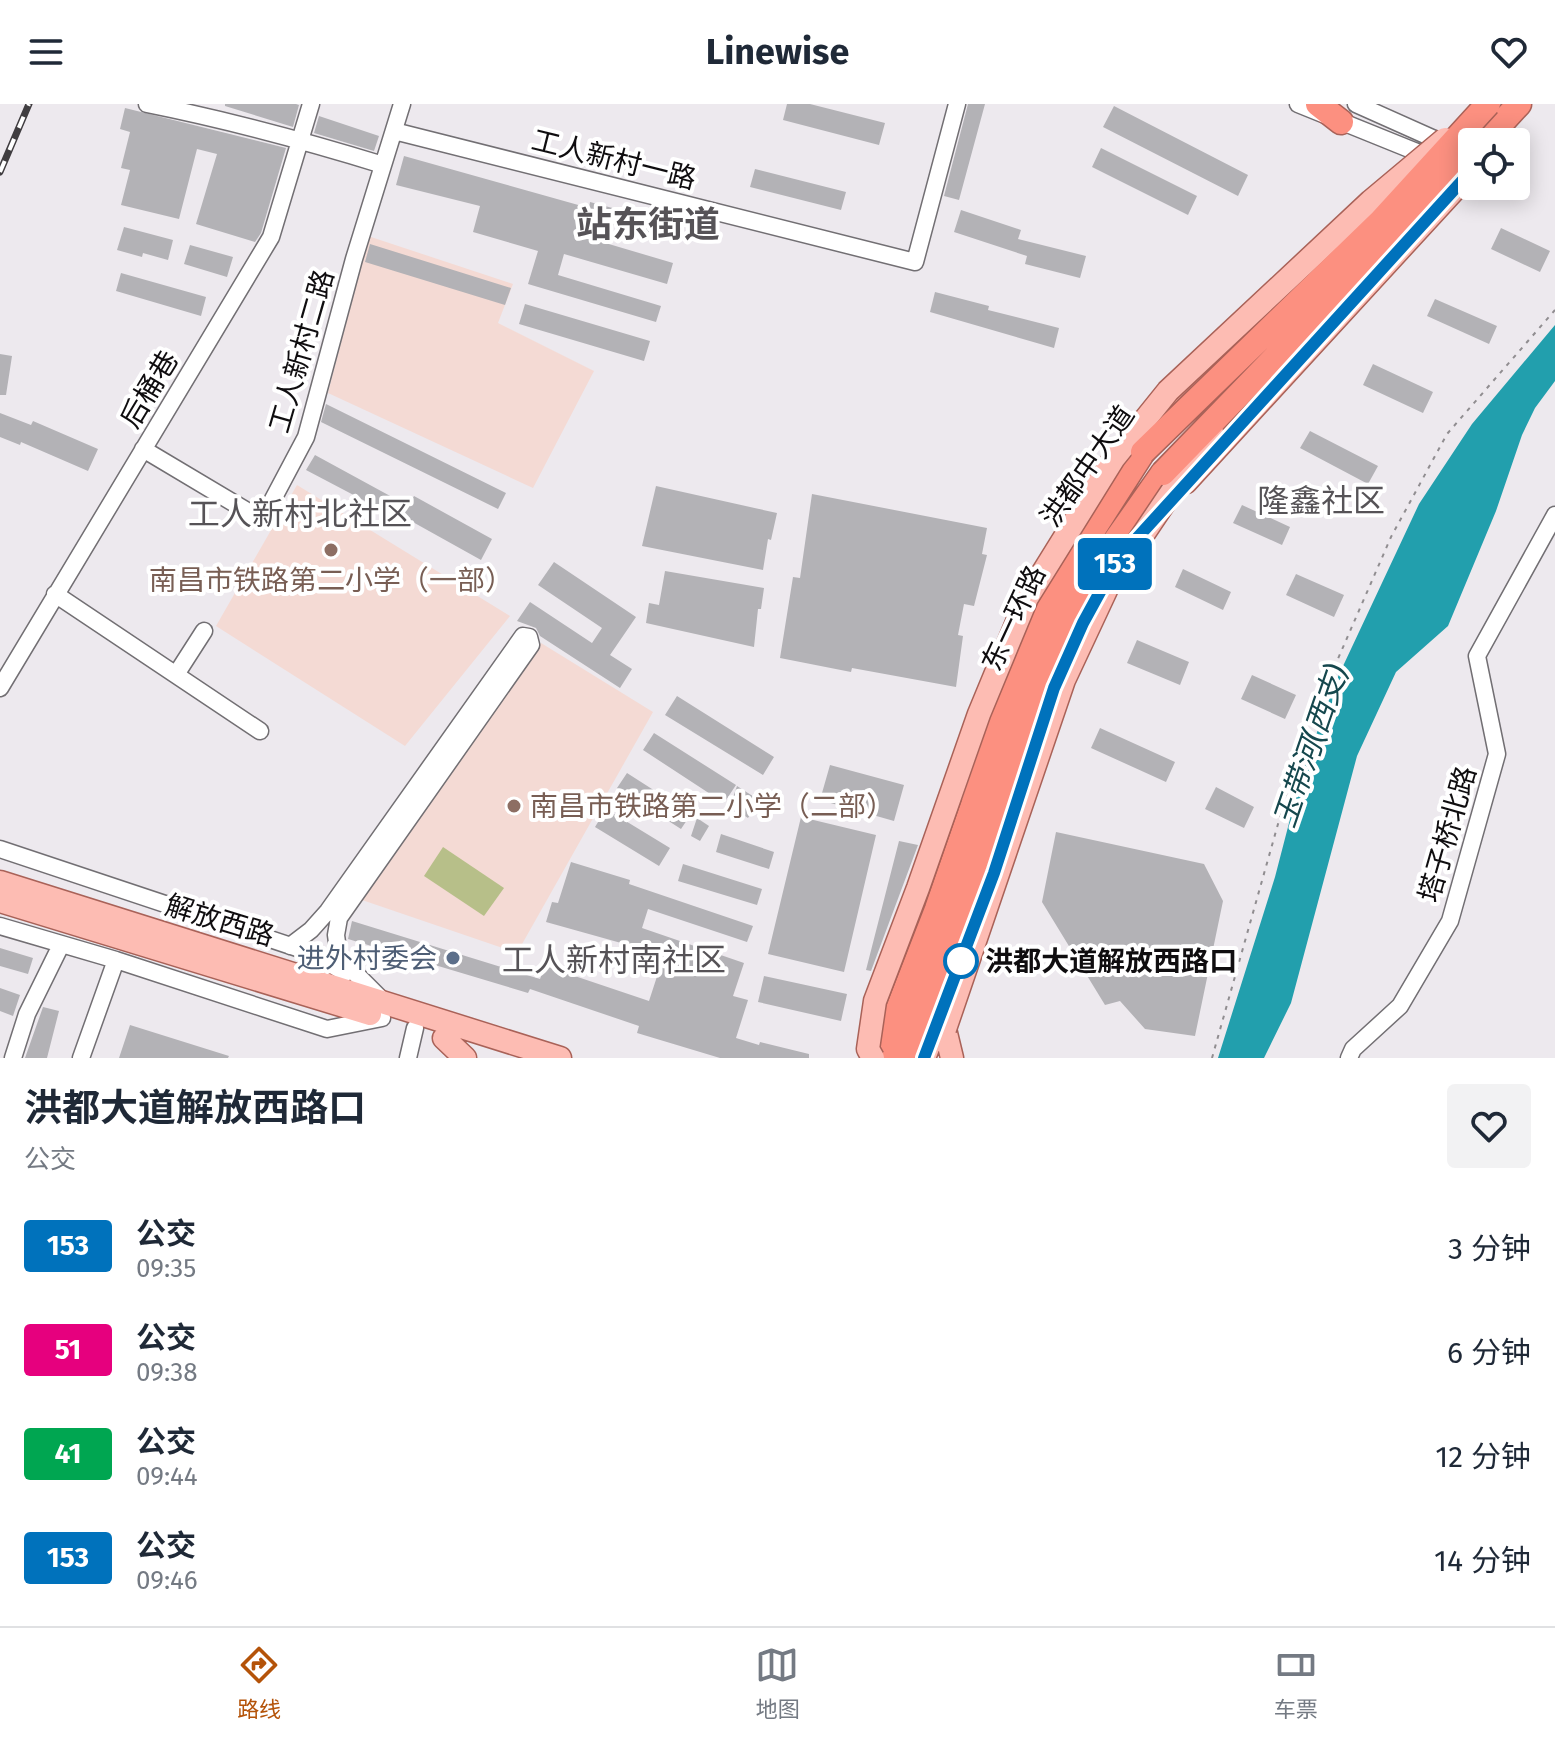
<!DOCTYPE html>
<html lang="zh">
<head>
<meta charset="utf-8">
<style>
  :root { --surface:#fff; --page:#f2f2f3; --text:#1f2937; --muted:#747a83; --line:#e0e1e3; --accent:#b45309 }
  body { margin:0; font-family:"Fira Sans","Noto Sans SC",sans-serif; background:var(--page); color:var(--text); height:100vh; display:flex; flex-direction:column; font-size:30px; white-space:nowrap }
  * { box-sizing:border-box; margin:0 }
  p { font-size:26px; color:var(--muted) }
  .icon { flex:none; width:44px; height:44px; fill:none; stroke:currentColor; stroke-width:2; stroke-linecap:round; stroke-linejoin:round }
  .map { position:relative; height:954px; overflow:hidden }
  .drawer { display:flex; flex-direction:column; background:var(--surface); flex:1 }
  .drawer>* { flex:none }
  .badge { padding:0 16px; border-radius:6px; font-size:28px; line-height:52px }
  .fabs { position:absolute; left:1458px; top:24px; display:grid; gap:16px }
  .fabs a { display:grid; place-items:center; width:72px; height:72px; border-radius:8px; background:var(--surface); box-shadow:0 4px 20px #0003; font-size:40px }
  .map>.badge { position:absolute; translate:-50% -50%; box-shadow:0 0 0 4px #fff }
  .round { display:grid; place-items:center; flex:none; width:84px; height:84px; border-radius:8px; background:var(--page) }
  .summary { display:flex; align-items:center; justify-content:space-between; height:136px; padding:0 24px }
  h1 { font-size:38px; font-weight:700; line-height:60px }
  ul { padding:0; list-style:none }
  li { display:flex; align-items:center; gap:24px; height:104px; padding:0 24px }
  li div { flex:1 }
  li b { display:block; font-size:30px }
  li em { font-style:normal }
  li .badge { min-width:88px; font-weight:700; text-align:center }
  header { display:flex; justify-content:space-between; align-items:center; height:104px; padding:0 24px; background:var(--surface); font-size:36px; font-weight:700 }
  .tab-bar { display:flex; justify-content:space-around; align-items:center; height:112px; border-top:2px solid var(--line); background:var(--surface); font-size:22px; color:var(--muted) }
  .tab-bar a { display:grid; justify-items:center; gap:4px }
  .tab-bar .current { color:var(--accent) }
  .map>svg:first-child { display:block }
  .education { fill:#f4dad4 }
  .green { fill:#b7bf89 }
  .water { fill:#229fad }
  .building { fill:#b3b2b6 }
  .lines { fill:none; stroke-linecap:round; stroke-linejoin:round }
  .minor-casing { stroke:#726f73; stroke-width:19 }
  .major-casing { stroke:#a96258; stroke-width:25 }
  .highway-casing { stroke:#a96258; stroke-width:27 }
  .path { stroke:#908d90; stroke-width:2; stroke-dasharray:4 6; stroke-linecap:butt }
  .minor { stroke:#fff; stroke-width:16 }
  .major { stroke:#fdbcb3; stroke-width:22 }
  .highway { stroke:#fc9080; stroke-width:24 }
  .rail-casing { stroke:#403d40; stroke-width:7 }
  .rail { stroke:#fff; stroke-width:4; stroke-dasharray:12; stroke-linecap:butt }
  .major-bridge-casing { stroke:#a96258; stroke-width:25; stroke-linecap:butt }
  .highway-bridge-casing { stroke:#a96258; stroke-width:27; stroke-linecap:butt }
  .major-bridge { stroke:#fdbcb3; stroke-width:22 }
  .highway-bridge { stroke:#fc9080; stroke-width:24 }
  .line-casing { stroke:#fff; stroke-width:18 }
  .line { stroke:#0072bc; stroke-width:12 }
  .education-dot { fill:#8d6e63; stroke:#fff; stroke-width:3 }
  .service-dot { fill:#5c6f8a; stroke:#fff; stroke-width:3 }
  .stop-dot { fill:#fff; stroke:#0072bc; stroke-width:4 }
  .labels { text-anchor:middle; stroke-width:8; stroke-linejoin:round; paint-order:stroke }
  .street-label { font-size:28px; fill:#0f0d0f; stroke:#fff }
  .education-label { font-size:28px; fill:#785e54; stroke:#fff }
  .service-label { font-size:28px; fill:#4e5e75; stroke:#fff; text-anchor:end }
  .stop-label { font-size:28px; font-weight:bold; fill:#0f0d0f; stroke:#fff; text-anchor:start }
  .water-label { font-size:30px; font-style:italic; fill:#15474d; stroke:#fff }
  .quarter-label { font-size:32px; fill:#565357; stroke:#fff }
  .district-label { font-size:36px; font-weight:bold; fill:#565357; stroke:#fff }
</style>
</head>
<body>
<header><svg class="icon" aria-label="menu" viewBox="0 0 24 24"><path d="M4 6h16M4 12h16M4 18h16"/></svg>Linewise<svg class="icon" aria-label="heart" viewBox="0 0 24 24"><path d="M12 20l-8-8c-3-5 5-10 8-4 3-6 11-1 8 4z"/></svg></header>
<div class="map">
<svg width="1555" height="954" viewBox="0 0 1555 954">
  <rect width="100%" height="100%" fill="#ede9ee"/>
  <path class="education" d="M 368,132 L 513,180 L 498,219 L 594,267 L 533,384 L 328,289 Z
    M 297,381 L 510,512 L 405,642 L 216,522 Z
    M 541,539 L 653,608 L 517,849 L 362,796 Z"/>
  <path class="green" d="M 443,743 L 504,784 L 484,812 L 424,772 Z"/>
  <path class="water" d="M 1555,221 L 1555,277 L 1535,304 L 1522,331 L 1496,407 L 1448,522 L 1396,568 L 1357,652 L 1291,899 L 1264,954 L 1218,954 L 1275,773 L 1302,669 L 1336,577 L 1419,400 L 1472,320 Z"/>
  <path class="building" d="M 225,0 L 296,0 L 299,1 L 293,23 L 225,2 Z
    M 787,0 L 810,0 L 885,19 L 879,41 L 783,16 Z
    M 968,0 L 985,0 L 959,96 L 944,92 Z
    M 1114,2 L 1248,71 L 1238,92 L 1103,23 Z
    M 125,4 L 286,44 L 261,129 L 255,138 L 196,120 L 217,50 L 197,45 L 179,115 L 121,101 L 130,66 L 121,64 L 130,28 L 120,25 Z
    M 319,12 L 379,32 L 374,47 L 314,29 Z
    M 1101,44 L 1197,92 L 1188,111 L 1092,63 Z
    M 404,52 L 589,104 L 590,98 L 665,118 L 660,134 L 580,112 L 575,130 L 673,159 L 667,180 L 564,150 L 558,171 L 661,202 L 656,218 L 528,180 L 538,147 L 473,128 L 480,102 L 396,81 Z
    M 755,65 L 846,88 L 841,106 L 750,83 Z
    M 961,106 L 1021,126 L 1018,135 L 1086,152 L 1080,174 L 1025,160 L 1027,152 L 954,128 Z
    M 124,123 L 173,136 L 168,156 L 143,149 L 142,153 L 117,146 Z
    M 1501,124 L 1550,147 L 1540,168 L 1491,145 Z
    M 370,140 L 511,184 L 505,201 L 365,158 Z
    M 190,141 L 233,153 L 227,173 L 184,160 Z
    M 121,169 L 206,193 L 201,212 L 116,187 Z
    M 935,188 L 989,202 L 988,206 L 1059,224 L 1054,244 L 930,208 Z
    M 1435,195 L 1497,222 L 1489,240 L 1427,212 Z
    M 525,200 L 650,237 L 644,257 L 519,220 Z
    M 0,250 L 12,252 L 6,291 L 0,291 Z
    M 1373,260 L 1433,288 L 1423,309 L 1363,281 Z
    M 326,300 L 506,389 L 498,405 L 321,318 Z
    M 0,309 L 31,321 L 33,317 L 98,345 L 88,367 L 21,338 L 20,341 L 0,333 Z
    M 1310,327 L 1378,362 L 1368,380 L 1300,344 Z
    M 315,351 L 392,393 L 384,407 L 306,366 Z
    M 656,382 L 777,409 L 771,436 L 768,435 L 763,466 L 642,442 Z
    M 812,390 L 987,424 L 982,450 L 987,451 L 974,502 L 964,500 L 958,531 L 963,532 L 956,583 L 852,564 L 851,568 L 780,554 L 793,473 L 800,474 Z
    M 414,392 L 492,435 L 481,456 L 402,412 Z
    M 1242,401 L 1290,423 L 1282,441 L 1233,419 Z
    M 554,458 L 636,513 L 610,551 L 632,565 L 620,584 L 540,532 L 536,524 L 517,517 L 530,498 L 592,539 L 602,524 L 538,481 Z
    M 1183,465 L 1231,488 L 1223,506 L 1175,483 Z
    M 665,467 L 764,484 L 761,505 L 758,505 L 754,543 L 646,519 L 649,499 L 659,501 Z
    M 1296,470 L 1344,491 L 1334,513 L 1286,491 Z
    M 1137,536 L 1189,558 L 1180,581 L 1127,559 Z
    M 1252,571 L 1296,591 L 1285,615 L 1241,595 Z
    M 677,592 L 774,653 L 763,671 L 665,611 Z
    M 1100,624 L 1175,658 L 1166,678 L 1091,644 Z
    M 654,629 L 736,681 L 724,699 L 643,646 Z
    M 830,661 L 904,681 L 894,717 L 820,696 Z
    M 627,669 L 691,710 L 681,725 L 617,684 Z
    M 737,682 L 759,696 L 748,714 L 730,702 Z
    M 1216,683 L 1254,703 L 1244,724 L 1205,705 Z
    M 606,705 L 670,744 L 659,762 L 595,723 Z
    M 801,713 L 876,731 L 844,868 L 768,850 Z
    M 697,714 L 709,722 L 700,737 L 691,732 Z
    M 1056,728 L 1204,760 L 1223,797 L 1195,932 L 1145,925 L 1120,897 L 1105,901 L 1042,798 Z
    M 721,730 L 774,748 L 769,765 L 716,748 Z
    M 899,737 L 918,741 L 871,867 L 866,866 Z
    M 571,758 L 630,776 L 629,780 L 753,822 L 747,838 L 648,805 L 642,824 L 744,859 L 733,892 L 748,896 L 736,934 L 759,941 L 760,938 L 809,950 L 809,954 L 720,954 L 637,929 L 639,922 L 530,885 L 528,889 L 348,835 L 352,817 L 540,875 L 545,862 L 649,897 L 664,851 L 546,818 L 552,798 L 558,799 Z
    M 683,760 L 762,785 L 757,801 L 678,777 Z
    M 0,844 L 33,854 L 28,870 L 0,862 Z
    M 764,872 L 847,890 L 841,917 L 758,898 Z
    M 0,884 L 20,891 L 13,912 L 0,907 Z
    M 43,903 L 59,907 L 47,954 L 25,954 Z
    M 130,921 L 229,952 L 228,954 L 119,954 Z"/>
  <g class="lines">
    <g class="minor-casing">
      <path id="minor" d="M 147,0 C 227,16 305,37 383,61
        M 1298,0 L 1434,55
        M 1356,0 L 1450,42
        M 394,27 L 915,158 L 957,0
        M 143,345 L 262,416 L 306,333 L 354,155 L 402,0
        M 55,490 L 260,627
        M 177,569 L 204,527
        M 0,584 L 271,133 L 311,0
        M 0,745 L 312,849 L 345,869
        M 0,822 L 116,856 L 327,925 L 382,914
        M 290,842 L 311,826 L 328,807 L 523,532 L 529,533 L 531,541 L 339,814 L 336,831 L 339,853 L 384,898
        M 13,954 L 27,910 L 61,841
        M 81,954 L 116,856
        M 408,954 L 415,924
        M 1349,954 L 1353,945 L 1400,902 L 1450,817 L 1497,650 L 1477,552 L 1555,411"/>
    </g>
    <g class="major-casing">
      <path id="major" d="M 1152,321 L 1232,241
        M 1186,378 L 1466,73
        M 966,685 L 990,616
        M 0,778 L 560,954
        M 0,797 L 370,910
        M 945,925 L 952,954
        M 444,934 L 465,954
        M 924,954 L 945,901"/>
    </g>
    <g class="highway-casing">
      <path id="highway" d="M 1318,0 L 1341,18
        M 1484,38 L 1519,0
        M 879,954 L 937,805 L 1013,585 L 1040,518 L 1077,451 L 1143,348
        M 902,954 L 958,811 L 1034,590 L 1061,526 L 1099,460 L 1163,369"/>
    </g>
    <path class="path" d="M 1212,954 L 1300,642 L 1391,433 L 1447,330 L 1555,206"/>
    <use href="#minor" class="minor"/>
    <use href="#major" class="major"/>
    <use href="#highway" class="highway"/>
    <g class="rail-casing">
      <path id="rail" d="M 0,68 L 29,0"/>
    </g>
    <use href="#rail" class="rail"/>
    <g class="major-bridge-casing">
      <path id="major-bridge" d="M 945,925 L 1064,576 L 1107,484 L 1212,328
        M 873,954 L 868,945 L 875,897 L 918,784 L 979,610 L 1027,494 L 1114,354 L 1168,287 L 1371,97 L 1445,35"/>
    </g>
    <g class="highway-bridge-casing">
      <path id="highway-bridge" d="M 1143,348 L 1381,117 L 1488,0
        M 1163,369 L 1472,50"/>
    </g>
    <use href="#major-bridge" class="major-bridge"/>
    <use href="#highway-bridge" class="highway-bridge"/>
  </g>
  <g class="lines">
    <g class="line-casing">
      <path id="line" d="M 924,954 L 994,769 L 1054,584 L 1083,519 L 1118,455 L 1472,66"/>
    </g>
    <use href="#line" class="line"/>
  </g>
  <g class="education-dot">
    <circle cx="331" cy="446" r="8"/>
    <circle cx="514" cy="702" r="8"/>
  </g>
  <circle class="service-dot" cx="453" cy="854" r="8"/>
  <circle class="stop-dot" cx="961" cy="857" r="16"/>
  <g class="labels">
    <g class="street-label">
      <text transform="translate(614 55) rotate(14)" y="10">工人新村一路</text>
      <text transform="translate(301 247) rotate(-74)" y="10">工人新村二路</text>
      <text transform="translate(149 285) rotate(-59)" y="10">后桶巷</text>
      <text transform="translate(1087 362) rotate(-55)" y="10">洪都中大道</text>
      <text transform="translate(1013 514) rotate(-65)" y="10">东一环路</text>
      <text transform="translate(1447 730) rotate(-74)" y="10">塔子桥北路</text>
      <text transform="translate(220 816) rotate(17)" y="10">解放西路</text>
    </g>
    <g class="education-label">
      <text x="331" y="486">南昌市铁路第二小学（一部）</text>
      <text x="530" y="712" text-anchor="start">南昌市铁路第二小学（二部）</text>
    </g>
    <g class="service-label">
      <text x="437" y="864">进外村委会</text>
    </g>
    <g class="stop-label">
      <text x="985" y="867">洪都大道解放西路口</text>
    </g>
    <g class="water-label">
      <text transform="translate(1311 642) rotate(-71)" y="10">玉带河(西支)</text>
    </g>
    <g class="quarter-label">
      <text x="1321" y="408">隆鑫社区</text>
      <text x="300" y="421">工人新村北社区</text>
      <text x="614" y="867">工人新村南社区</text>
    </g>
    <g class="district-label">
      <text x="648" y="133">站东街道</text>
    </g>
  </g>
</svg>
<div class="fabs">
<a><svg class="icon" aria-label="locate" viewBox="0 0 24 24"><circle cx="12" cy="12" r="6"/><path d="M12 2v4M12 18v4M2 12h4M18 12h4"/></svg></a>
</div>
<b class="badge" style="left:1115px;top:460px;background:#0072bc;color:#fff">153</b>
</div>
<section class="drawer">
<div class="summary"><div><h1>洪都大道解放西路口</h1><p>公交</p></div><a class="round"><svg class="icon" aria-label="heart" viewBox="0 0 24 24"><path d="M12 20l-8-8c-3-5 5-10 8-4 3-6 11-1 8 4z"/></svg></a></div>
<ul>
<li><span class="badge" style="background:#0072bc;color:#fff">153</span><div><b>公交</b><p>09:35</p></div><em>3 分钟</em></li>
<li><span class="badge" style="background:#e6007e;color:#fff">51</span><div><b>公交</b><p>09:38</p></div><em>6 分钟</em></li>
<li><span class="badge" style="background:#00a651;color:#fff">41</span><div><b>公交</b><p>09:44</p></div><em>12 分钟</em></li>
<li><span class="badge" style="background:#0072bc;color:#fff">153</span><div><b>公交</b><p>09:46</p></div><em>14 分钟</em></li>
</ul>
</section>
<nav class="tab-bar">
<a class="current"><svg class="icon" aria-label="directions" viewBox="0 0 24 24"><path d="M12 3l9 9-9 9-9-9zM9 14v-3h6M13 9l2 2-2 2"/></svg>路线</a>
<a><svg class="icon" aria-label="map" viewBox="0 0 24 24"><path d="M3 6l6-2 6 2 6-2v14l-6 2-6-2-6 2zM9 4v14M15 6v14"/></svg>地图</a>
<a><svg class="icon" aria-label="tickets" viewBox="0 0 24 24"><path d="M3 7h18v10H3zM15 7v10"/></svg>车票</a>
</nav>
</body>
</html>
